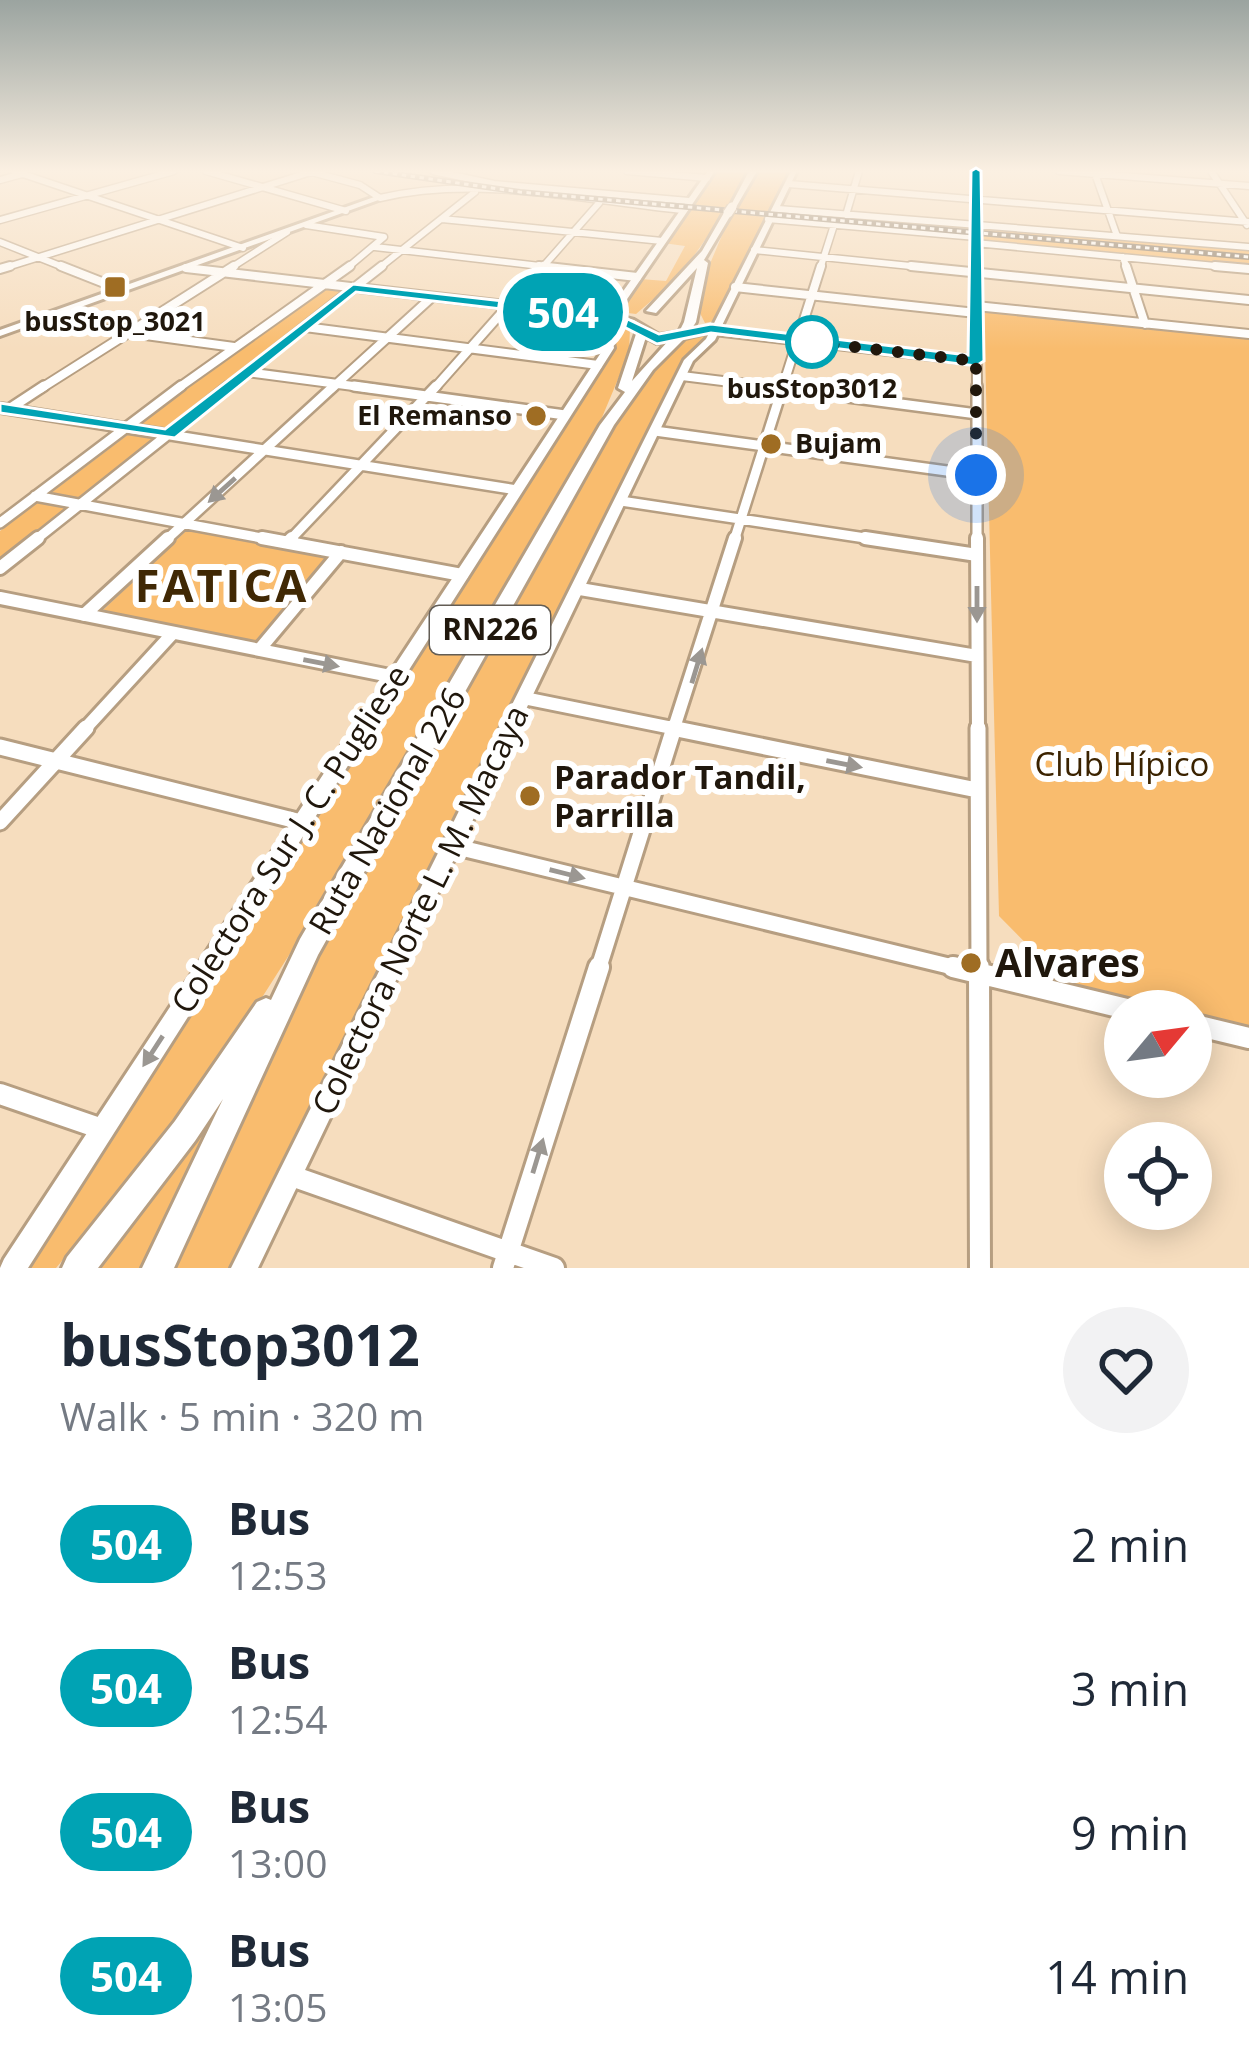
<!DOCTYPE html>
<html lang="en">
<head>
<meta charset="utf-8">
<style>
  :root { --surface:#fff; --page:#f2f2f3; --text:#1f2937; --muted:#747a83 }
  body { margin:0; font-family:"Open Sans",sans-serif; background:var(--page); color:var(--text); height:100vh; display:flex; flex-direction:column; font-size:45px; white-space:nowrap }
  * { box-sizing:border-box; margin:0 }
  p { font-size:39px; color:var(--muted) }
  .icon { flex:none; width:66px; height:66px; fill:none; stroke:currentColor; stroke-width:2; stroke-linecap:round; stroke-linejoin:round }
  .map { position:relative; height:1268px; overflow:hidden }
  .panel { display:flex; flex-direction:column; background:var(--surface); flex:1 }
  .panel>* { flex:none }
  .badge { padding:0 24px; border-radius:39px; font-size:42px; line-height:78px }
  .needle { width:78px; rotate:61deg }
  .tools { position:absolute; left:1104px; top:990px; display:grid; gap:24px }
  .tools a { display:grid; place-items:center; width:108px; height:108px; border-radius:50%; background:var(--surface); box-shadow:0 6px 30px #0003; font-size:60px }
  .you { position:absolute; width:60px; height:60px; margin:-30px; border:9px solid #fff; border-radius:50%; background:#1a73e8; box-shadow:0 0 0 18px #1a73e833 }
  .map>.badge { position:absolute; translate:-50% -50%; box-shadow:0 0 0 6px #fff }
  .round { display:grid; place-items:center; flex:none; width:126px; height:126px; border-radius:63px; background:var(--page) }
  .headline { display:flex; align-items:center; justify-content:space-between; height:204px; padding:0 60px }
  h1 { font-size:57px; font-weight:700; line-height:90px }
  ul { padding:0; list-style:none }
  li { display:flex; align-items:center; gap:36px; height:144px; padding:0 60px }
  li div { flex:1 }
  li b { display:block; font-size:45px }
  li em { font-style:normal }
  li .badge { min-width:132px; font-weight:700; text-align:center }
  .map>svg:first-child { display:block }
  .green { fill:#f9bc6e }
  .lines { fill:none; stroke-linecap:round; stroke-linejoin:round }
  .minor-far5-casing { stroke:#b69e81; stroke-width:9 }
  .minor-far4-casing { stroke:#b69e81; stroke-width:12 }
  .minor-far3-casing { stroke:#b69e81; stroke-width:14 }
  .minor-far2-casing { stroke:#b69e81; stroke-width:18 }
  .minor-far1-casing { stroke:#b69e81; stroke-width:21 }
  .minor-casing { stroke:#b69e81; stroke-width:26 }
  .major-casing { stroke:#b69e81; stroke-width:6 }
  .highway-casing { stroke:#b69e81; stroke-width:6 }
  .minor-far5 { stroke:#fff; stroke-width:6 }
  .minor-far4 { stroke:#fff; stroke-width:8 }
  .minor-far3 { stroke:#fff; stroke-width:9 }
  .minor-far2 { stroke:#fff; stroke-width:12 }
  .minor-far1 { stroke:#fff; stroke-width:15 }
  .minor { stroke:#fff; stroke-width:20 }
  .major { fill:#fff; fill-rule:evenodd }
  .highway { fill:#fff; fill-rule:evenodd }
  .rail-casing { stroke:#80705c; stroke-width:6 }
  .rail { stroke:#fff; stroke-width:3; stroke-dasharray:4.5; stroke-linecap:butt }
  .highway-bridge-casing { stroke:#b69e81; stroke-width:12; stroke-linecap:butt }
  .highway-bridge { stroke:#fff; stroke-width:9 }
  .oneway { fill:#9b9792 }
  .line { fill:#00a3b4; stroke:#fff; stroke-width:3 }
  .walk { stroke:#20170c; stroke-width:12; stroke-dasharray:0 21.6 }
  .poi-dot { fill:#9f6d23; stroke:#fff; stroke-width:4.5 }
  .stop-dot { fill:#fff; stroke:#00a3b4; stroke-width:6 }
  .labels { text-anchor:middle; stroke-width:12; stroke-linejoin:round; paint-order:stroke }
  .far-poi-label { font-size:27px; font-weight:bold; fill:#20170c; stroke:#fff }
  .far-stop-label { font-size:27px; font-weight:bold; fill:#20170c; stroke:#fff }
  .shield { fill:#fff; stroke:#635d55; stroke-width:3 }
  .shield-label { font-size:30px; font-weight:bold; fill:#20170c }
  .park-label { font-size:33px; fill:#3b2300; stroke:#fff }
  .poi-label { font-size:33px; font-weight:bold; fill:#20170c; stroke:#fff; text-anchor:start }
  .street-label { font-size:33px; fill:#20170c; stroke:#fff }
  .near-poi-label { font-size:39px; font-weight:bold; fill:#20170c; stroke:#fff; text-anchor:start }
  .district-label { font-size:45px; font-weight:bold; letter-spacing:3px; fill:#402804; stroke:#fff }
</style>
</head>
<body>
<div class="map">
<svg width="1249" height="1268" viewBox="0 0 1249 1268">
  <rect width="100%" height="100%" fill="#f6ddbe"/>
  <path class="green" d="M 714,171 L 748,171 L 728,206 L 735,207 L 757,171 L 790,171 L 769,212 L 690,205 Z
    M 688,208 L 766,217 L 714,321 L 705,323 L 699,311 L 701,285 L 731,214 L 724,213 L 679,277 L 636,314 L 620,312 L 640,279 L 666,281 L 685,246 L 663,243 Z
    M 981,227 L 1249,249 L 1249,266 L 986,241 L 981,239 Z
    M 321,287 L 345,290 L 167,432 L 137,427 Z
    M 984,310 L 1249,338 L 1249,1029 L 1191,1016 L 1191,1011 L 1170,1011 L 1069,987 L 999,916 Z
    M 609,324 L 624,323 L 630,329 L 629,353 L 590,446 L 305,930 L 233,1043 L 153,1152 L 56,1268 L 21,1268 L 611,351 L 615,342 Z
    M 701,332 L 707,336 L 687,358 L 231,1268 L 174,1268 L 318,953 L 615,426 C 636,393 662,347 701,332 Z
    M 130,433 L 159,438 L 79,501 L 48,495 Z
    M 41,500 L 71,506 L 0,562 L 0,531 Z
    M 187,530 L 330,555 L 257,644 L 100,613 Z
    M 252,1044 L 144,1268 L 89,1268 Z"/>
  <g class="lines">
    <g class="minor-far5-casing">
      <path id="minor-far5" d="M 14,171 L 243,248
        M 206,171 L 346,211
        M 308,171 L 360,185 L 380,198 C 478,175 584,200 682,210
        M 433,171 L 494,184 L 689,201
        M 627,171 L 707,178
        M 976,171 L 976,269
        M 1059,171 L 1249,186
        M 1094,171 L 1117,236
        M 1211,171 L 1247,225
        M 0,180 L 22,174
        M 789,184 L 1249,222
        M 778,209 L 1249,247
        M 846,215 L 859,171
        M 442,219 L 662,241
        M 768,219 L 976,237
        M 0,220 L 174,171
        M 306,225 L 384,237 L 346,269
        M 0,242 L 68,269
        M 975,243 L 1247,269
        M 375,247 L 566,269
        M 754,250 L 940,269
        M 1123,257 L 1127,269
        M 186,268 L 193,269
        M 1,269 L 311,172
        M 229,269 L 287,232
        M 378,269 L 475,192
        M 541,269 L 599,203
        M 820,269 L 834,225"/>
    </g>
    <g class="minor-far4-casing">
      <path id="minor-far4" d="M 61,266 L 122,290
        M 539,266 L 637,277
        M 911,266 L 1249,300
        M 976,266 L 977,389
        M 1126,266 L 1145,324
        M 1215,266 L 1249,269
        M 186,268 L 610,317
        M 0,269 L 10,266
        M 735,287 L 976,313
        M 976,306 L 1249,334
        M 35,320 L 234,347
        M 305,327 L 598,365
        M 714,331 L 976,361
        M 247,372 L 376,389
        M 682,376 L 787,389
        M 40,389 L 234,266
        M 177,389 L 350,266
        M 225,389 L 382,266
        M 331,389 L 432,297
        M 434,389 L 543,266
        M 782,389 L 821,266"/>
    </g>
    <g class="minor-far3-casing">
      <path id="minor-far3" d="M 354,386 L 565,415
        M 764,386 L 977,414
        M 977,386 L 977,541
        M 0,408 L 517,490
        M 9,409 L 44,386
        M 655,431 L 976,475
        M 35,496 L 278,541
        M 621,501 L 885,541
        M 0,523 L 181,386
        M 34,541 L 229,386
        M 165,541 L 334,386
        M 289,541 L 436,386
        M 734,541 L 783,386"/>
    </g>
    <g class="minor-far2-casing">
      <path id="minor-far2" d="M 262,538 L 462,575
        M 865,538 L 977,555
        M 977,538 L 978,731
        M 288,542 L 292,538
        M 0,568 L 38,538
        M 580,589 L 977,656
        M 0,598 L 395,677
        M 84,615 L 168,538
        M 259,650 L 341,552
        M 524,698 L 687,731
        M 83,731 L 173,633
        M 673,731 L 735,538"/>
    </g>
    <g class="minor-far1-casing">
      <path id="minor-far1" d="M 672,728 L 977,790
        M 978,728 L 979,970
        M 0,747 L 301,822
        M 0,822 L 86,728
        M 453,846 L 965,970
        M 598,970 L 674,728"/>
    </g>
    <g class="minor-casing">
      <path id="minor" d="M 953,967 L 1135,1011
        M 979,967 L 980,1268
        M 1191,1024 L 1249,1038
        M 0,1094 L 102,1129
        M 289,1175 L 554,1268
        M 503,1268 L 599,967"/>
    </g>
    <g class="major-casing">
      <path id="major" d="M 708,171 L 715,171 L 610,324 L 614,348 L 28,1268 L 0,1268 L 4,1259 L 604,348 L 600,324 Z
        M 791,171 L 797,171 L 715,340 L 693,361 L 258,1268 L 231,1268 L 684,360 L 706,339 Z
        M 377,196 L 384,198 L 0,336 L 0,330 Z"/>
    </g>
    <g class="highway-casing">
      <path id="highway" d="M 749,171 L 757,171 L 735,209 L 729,209 Z
        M 725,211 L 732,213 L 704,260 L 708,263 L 696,322 L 691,330 L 715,326 L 721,329 L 685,338 L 653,370 L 614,425 L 318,955 L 174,1268 L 142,1268 L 223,1099 L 195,1141 L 98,1268 L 62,1268 L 67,1257 L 175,1121 L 257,1002 L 266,998 L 271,1000 L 300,939 L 600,425 L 625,392 L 618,388 L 637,331 L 604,317 L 610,314 L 634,320 L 659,335 L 679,332 L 684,322 L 697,268 L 656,313 L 646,311 L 702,251 ZM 646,337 L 657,343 L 669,340 L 632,381 Z"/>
    </g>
    <use href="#minor-far5" class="minor-far5"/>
    <use href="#minor-far4" class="minor-far4"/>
    <use href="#minor-far3" class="minor-far3"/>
    <use href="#minor-far2" class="minor-far2"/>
    <use href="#minor-far1" class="minor-far1"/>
    <use href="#minor" class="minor"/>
    <use href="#major" class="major"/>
    <use href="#highway" class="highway"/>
    <g class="rail-casing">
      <path id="rail" d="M 375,171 L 520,192 L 1249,257"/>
    </g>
    <use href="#rail" class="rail"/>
    <g class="highway-bridge-casing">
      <path id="highway-bridge" d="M 728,213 L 732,207"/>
    </g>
    <use href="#highway-bridge" class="highway-bridge"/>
  </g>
  <defs><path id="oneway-solid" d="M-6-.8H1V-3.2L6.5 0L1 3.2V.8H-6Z" transform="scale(3)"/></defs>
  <g class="oneway">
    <use href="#oneway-solid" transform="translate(222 490) rotate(138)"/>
    <use href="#oneway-solid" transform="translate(977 604) rotate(90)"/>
    <use href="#oneway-solid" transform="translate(321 663) rotate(11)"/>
    <use href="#oneway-solid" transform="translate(697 666) rotate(-73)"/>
    <use href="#oneway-solid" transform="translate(844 764) rotate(11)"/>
    <use href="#oneway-solid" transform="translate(567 874) rotate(14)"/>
    <use href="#oneway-solid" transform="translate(153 1051) rotate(123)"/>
    <use href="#oneway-solid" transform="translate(538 1156) rotate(-73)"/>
  </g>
  <linearGradient id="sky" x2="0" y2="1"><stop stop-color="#9ba4a0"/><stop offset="0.49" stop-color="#fbf0e2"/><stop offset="1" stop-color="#fbf0e2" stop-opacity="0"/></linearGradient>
  <rect width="1249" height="349" fill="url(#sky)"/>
  <path class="line" d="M 976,168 L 981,171 L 984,361 L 976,366 L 711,333 L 657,344 L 614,322 L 356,292 L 175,438 L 0,413 L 0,403 L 165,429 L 353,284 L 617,314 L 659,334 L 711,324 L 968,355 L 971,171 Z"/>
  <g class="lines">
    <path class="walk" d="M 812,342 L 976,361 L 976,475"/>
  </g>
  <g class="poi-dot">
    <rect x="103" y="275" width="24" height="24" rx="6"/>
    <circle cx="536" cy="416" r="12"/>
    <circle cx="771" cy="444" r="12"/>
    <circle cx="530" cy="796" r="12"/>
    <circle cx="971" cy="963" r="12"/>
  </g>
  <circle class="stop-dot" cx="812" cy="342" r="24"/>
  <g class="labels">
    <g class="far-poi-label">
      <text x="115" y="331">busStop_3021</text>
      <text x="512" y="425" text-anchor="end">El Remanso</text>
      <text x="795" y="453" text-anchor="start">Bujam</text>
    </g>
    <g class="far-stop-label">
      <text x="812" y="398">busStop3012</text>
    </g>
    <rect class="shield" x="430" y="606" width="120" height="48" rx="9"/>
    <g class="shield-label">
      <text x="490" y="640">RN226</text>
    </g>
    <g class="park-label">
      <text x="1122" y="776">Club Hípico</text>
    </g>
    <g class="poi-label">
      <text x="554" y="789">Parador Tandil,<tspan x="554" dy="38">Parrilla</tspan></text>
    </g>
    <g class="street-label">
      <text transform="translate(387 811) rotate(-60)" y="12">Ruta Nacional 226</text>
      <text transform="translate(290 839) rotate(-57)" y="12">Colectora Sur J. C. Pugliese</text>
      <text transform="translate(420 910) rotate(-64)" y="12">Colectora Norte L. M. Macaya</text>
    </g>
    <g class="near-poi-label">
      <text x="995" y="977">Alvares</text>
    </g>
    <g class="district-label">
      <text x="222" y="602">FATICA</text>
    </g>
  </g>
</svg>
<div class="tools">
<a><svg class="needle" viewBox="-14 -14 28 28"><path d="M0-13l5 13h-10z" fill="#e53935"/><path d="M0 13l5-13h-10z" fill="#747a83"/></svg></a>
<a><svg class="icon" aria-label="locate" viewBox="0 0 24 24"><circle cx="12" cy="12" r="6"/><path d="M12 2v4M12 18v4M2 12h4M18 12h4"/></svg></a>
</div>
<div class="you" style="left:976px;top:475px"></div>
<b class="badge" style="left:563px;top:312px;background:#00a3b4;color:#fff">504</b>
</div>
<section class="panel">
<div class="headline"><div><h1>busStop3012</h1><p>Walk · 5 min · 320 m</p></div><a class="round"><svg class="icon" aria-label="heart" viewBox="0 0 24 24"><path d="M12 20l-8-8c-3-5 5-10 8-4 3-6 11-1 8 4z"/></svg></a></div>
<ul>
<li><span class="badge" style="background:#00a3b4;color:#fff">504</span><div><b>Bus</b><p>12:53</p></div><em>2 min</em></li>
<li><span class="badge" style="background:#00a3b4;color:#fff">504</span><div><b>Bus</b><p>12:54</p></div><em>3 min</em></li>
<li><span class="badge" style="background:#00a3b4;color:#fff">504</span><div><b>Bus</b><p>13:00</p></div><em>9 min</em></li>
<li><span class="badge" style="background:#00a3b4;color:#fff">504</span><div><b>Bus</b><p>13:05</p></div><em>14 min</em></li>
</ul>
</section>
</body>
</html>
